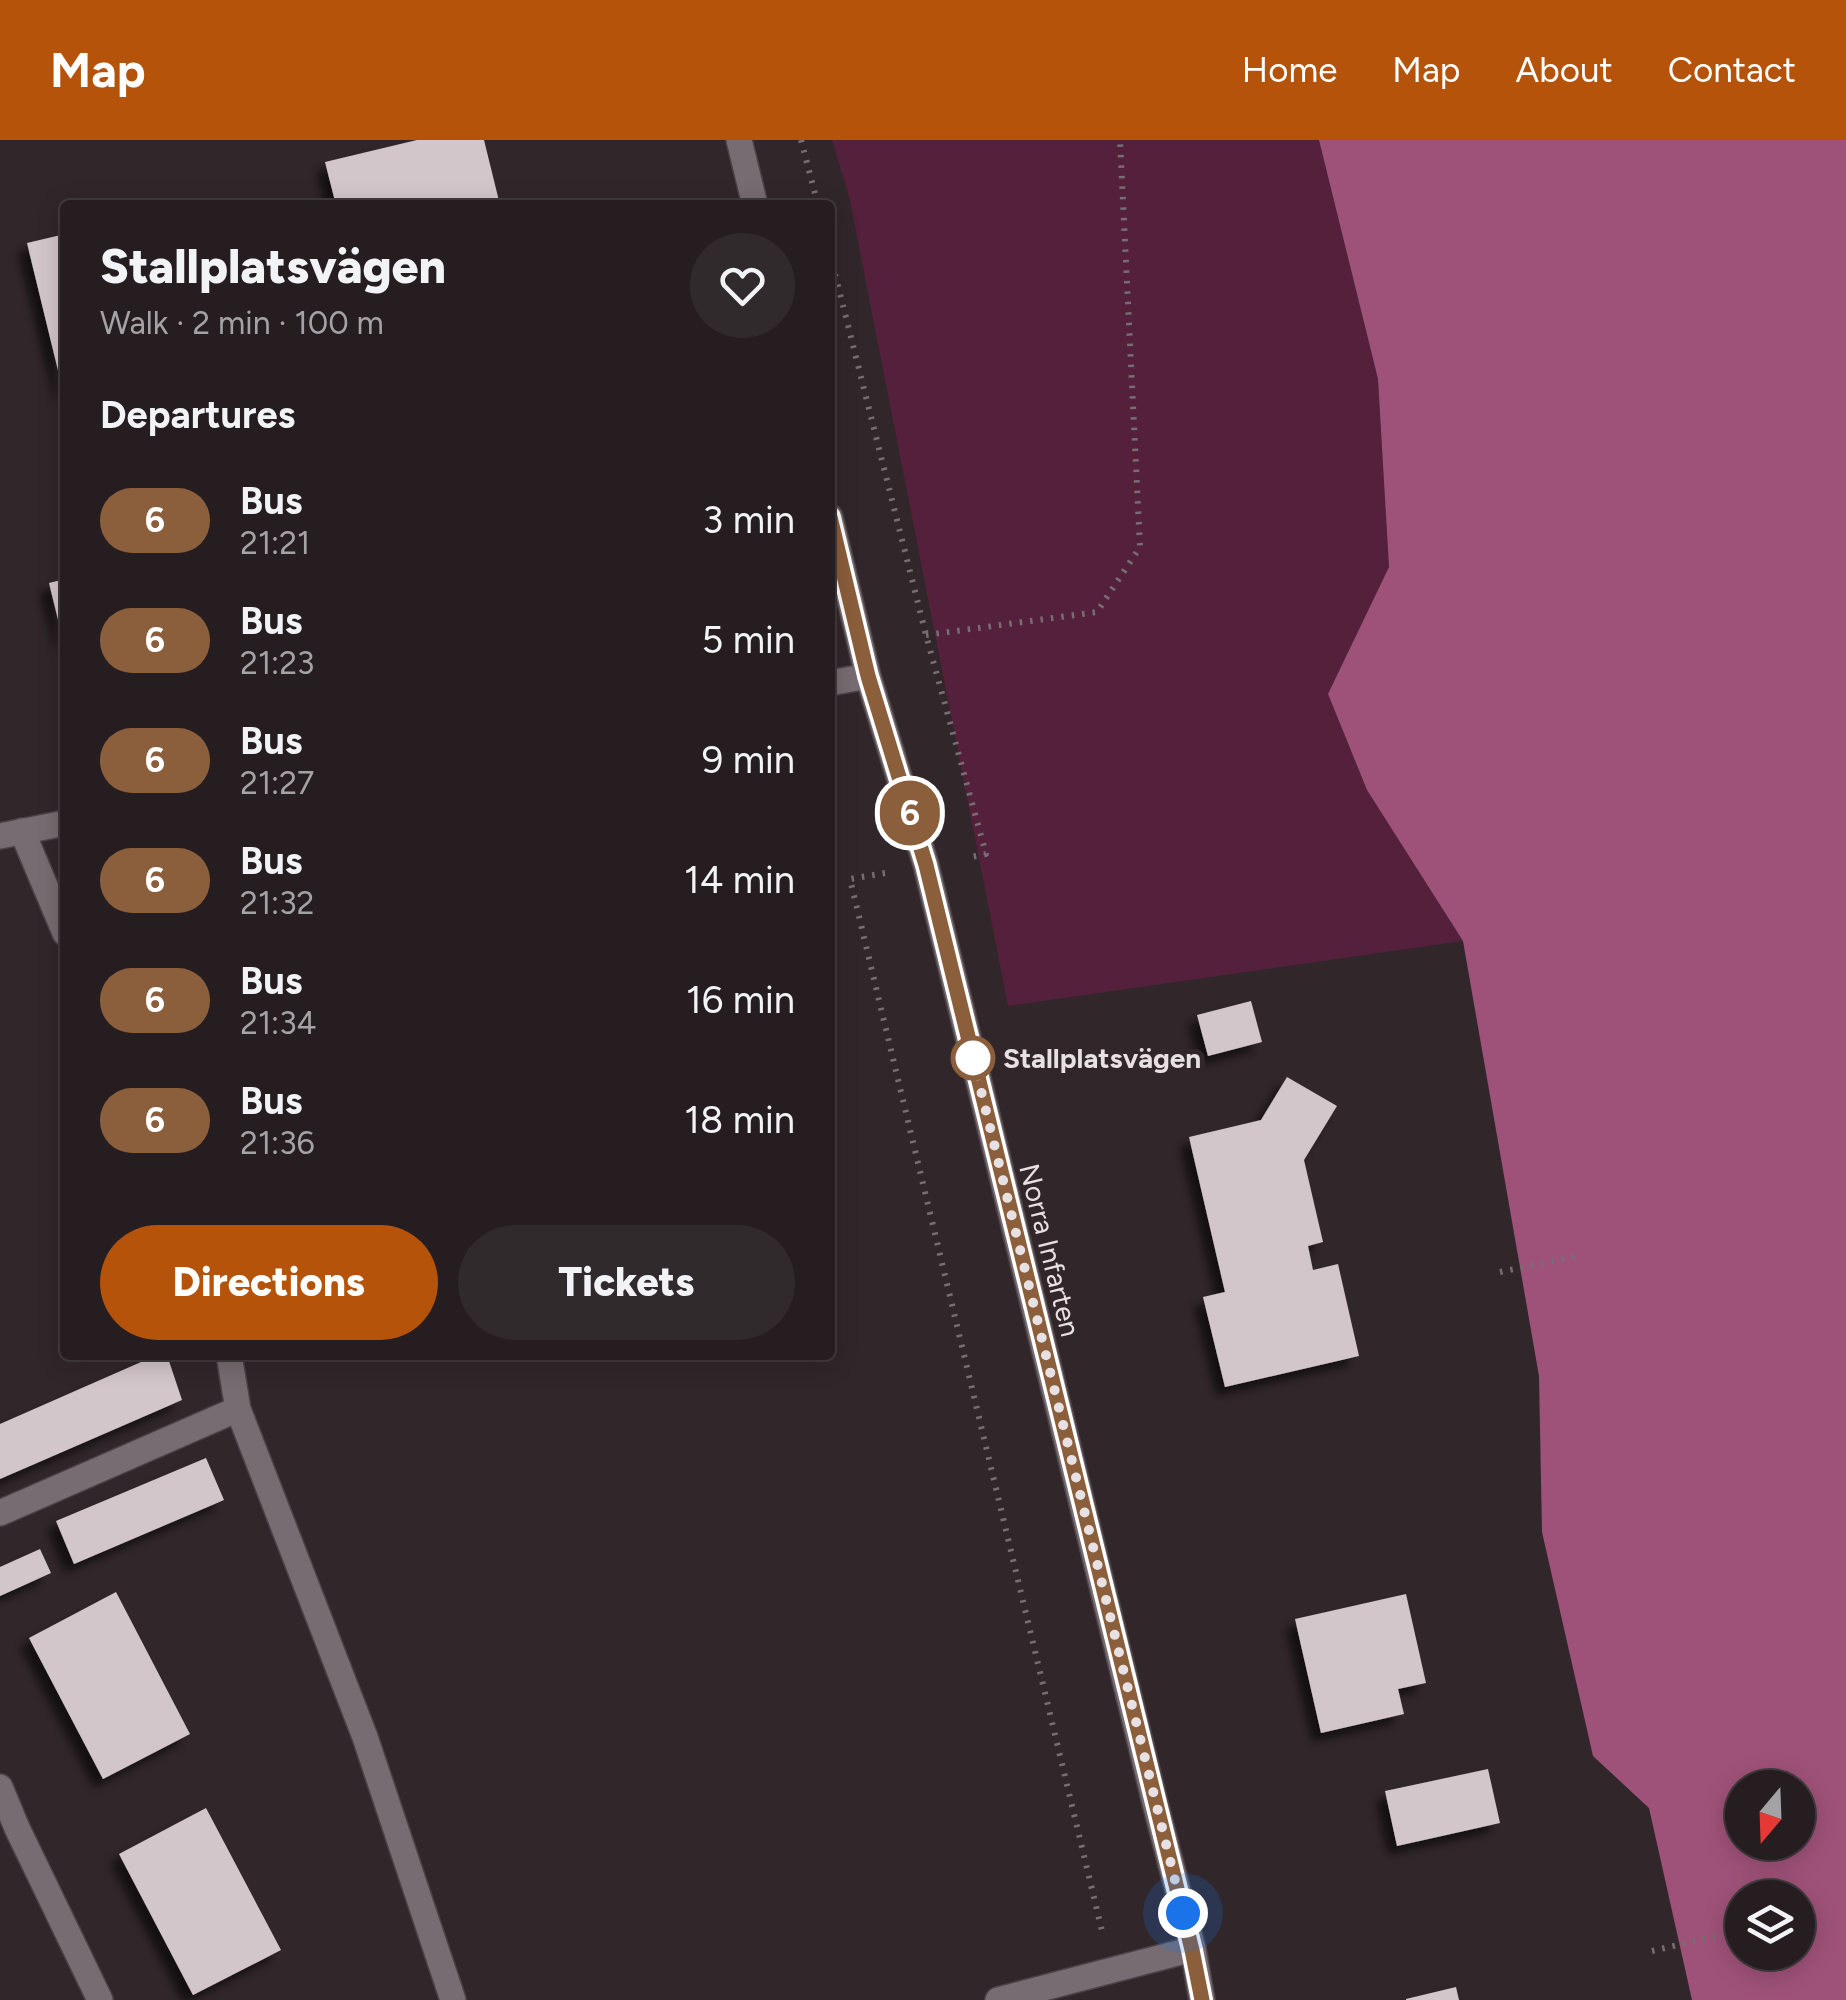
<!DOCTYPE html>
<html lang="en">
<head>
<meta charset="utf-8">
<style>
  :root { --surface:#251d20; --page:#312a2d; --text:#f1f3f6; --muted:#a3a2a5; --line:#423b3e; --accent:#b45309 }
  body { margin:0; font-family:Figtree,sans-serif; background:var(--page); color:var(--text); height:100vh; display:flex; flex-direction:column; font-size:38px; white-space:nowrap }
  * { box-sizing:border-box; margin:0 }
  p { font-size:32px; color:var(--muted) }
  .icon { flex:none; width:55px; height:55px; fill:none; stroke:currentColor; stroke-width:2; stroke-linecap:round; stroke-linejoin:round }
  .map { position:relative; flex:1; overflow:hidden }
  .details { position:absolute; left:60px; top:60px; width:775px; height:1160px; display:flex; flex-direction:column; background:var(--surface); border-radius:10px; box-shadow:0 5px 25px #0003,0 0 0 2px var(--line) }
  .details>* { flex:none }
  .badge { padding:0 20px; border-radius:32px; font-size:35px; line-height:65px }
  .needle { width:65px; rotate:199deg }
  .fabs { position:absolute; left:1725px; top:1630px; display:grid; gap:20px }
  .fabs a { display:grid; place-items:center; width:90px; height:90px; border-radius:50%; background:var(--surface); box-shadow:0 5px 25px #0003,0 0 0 2px var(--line); font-size:50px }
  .you { position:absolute; width:50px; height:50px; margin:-25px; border:8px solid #fff; border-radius:50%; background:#1a73e8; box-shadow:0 0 0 15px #1a73e833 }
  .map>.badge { position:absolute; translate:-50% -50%; box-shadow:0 0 0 5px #fff }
  h2 { padding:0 40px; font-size:38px; line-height:90px }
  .round { display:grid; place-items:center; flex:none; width:105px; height:105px; border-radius:52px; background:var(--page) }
  .head { display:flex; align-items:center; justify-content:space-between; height:170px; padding:0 40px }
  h1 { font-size:48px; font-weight:800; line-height:75px }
  .cta { display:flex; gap:20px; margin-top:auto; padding:20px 40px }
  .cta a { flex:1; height:115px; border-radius:60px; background:var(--accent); color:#fff; font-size:40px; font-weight:800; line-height:115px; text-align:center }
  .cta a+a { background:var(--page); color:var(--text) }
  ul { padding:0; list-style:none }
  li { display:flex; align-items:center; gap:30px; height:120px; padding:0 40px }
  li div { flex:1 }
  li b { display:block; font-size:38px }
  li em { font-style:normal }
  li .badge { min-width:110px; font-weight:700; text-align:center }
  header { display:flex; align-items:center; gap:60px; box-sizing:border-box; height:140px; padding:0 50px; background:var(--accent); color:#fff }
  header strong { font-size:48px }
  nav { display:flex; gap:55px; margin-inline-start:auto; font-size:35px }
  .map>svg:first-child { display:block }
  .green { fill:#54203c }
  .water { fill:#9f5279; fill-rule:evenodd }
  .building { fill:#d3c6cb; filter:url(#shadow) }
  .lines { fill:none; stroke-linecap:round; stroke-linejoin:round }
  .service-casing { stroke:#4a4246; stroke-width:28 }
  .minor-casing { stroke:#4a4246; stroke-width:28 }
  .tertiary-casing { stroke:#4a4246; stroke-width:28 }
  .path { stroke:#776e72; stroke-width:6; stroke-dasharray:2.5 8; stroke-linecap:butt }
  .service { stroke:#776c71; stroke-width:25 }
  .minor { stroke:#776c71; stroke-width:25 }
  .tertiary { stroke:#776c71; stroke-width:25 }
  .line-casing { stroke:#fff; stroke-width:22 }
  .line { stroke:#8b5e3c; stroke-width:15 }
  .walk { stroke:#e8e1e4; stroke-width:10; stroke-dasharray:0 18 }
  .stop-dot { fill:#fff; stroke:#8b5e3c; stroke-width:5 }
  .labels { text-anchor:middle; stroke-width:10; stroke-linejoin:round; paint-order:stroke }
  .stop-label { font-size:28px; font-weight:bold; fill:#e8e1e4; stroke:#31272b; text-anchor:start }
  .street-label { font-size:28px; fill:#e8e1e4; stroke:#31272b }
</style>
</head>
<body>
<header>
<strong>Map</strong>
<nav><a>Home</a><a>Map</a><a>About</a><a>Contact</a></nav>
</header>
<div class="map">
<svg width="1846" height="1860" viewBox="0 0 1846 1860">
  <defs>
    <filter id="shadow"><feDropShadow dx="-9" dy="9" stdDeviation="5" flood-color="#0009"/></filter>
  </defs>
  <rect width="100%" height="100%" fill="#31272b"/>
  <path class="green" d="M 832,0 L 1319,0 L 1378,239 L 1389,427 L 1328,554 L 1367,650 L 1463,801 L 1008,866 L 849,56 Z"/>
  <path class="water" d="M 1319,0 L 1846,0 L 1846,1860 L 1692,1860 L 1649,1668 L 1593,1616 L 1542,1392 L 1539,1236 L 1463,801 L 1367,650 L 1328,554 L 1389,427 L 1378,239 ZM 1742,1648 L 1798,1648 L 1798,1702 L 1742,1702 ZM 1742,1758 L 1798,1758 L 1798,1812 L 1742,1812 Z"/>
  <path class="building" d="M 417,0 L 484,0 L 500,65 L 336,65 L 325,22 Z
    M 65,94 L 65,255 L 64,255 L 27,103 Z
    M 65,439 L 65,504 L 64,504 L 49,443 Z
    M 1251,861 L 1262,902 L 1208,916 L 1197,875 Z
    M 1287,937 L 1337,966 L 1304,1020 L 1323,1102 L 1308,1106 L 1313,1130 L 1338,1124 L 1359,1216 L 1225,1247 L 1203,1157 L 1225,1152 L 1189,997 L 1261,980 Z
    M 157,1215 L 167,1215 L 182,1260 L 0,1339 L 0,1284 Z
    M 206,1318 L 224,1360 L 74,1424 L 56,1381 Z
    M 40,1409 L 51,1433 L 0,1456 L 0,1427 Z
    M 116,1452 L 190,1594 L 103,1639 L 29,1498 Z
    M 1406,1454 L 1426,1543 L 1398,1549 L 1404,1574 L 1321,1593 L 1295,1479 Z
    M 1488,1629 L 1500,1683 L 1397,1706 L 1385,1651 Z
    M 206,1668 L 281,1810 L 193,1855 L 119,1714 Z
    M 1456,1847 L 1459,1860 L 1406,1860 L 1406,1859 Z"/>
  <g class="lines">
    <g class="service-casing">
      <path id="service" d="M 22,691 L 65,793
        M 229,1215 L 238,1269 L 365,1597 L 453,1860
        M 0,1373 L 238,1269
        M 0,1647 L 17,1688 L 100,1860
        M 998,1860 L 1193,1809"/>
    </g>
    <g class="minor-casing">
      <path id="minor" d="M 830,543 L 868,536
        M 0,696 L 65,683"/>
    </g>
    <g class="tertiary-casing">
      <path id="tertiary" d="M 739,0 L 755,65
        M 830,377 L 868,536 L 926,725 L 1155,1663 L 1193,1809 L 1202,1860"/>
    </g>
    <path class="path" d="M 801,0 L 818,65
      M 830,114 L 926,495 L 986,714 L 966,718
      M 926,495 L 1097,472 L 1140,407 L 1120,0
      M 885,733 L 850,739 L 1102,1791
      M 1500,1132 L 1579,1116
      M 1652,1811 L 1742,1790"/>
    <use href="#service" class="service"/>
    <use href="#minor" class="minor"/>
    <use href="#tertiary" class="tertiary"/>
  </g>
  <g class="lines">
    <g class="line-casing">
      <path id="line" d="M 830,377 L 868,536 L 926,725 L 1192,1810 L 1202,1860"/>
    </g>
    <use href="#line" class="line"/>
    <path class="walk" d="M 973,918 L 1183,1773"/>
  </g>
  <circle class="stop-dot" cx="973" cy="918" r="20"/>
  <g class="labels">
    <g class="stop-label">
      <text x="1003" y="928">Stallplatsvägen</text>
    </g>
    <g class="street-label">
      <text transform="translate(1050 1110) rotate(76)" y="10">Norra Infarten</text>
    </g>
  </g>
</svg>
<div class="fabs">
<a><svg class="needle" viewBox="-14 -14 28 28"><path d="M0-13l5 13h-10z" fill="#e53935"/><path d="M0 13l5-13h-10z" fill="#a3a2a5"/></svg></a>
<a><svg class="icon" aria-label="layers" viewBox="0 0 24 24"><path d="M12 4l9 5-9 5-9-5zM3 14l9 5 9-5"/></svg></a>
</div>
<div class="you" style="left:1183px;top:1773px"></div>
<b class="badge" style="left:910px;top:673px;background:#8b5e3c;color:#fff">6</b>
<section class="details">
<div class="head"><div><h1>Stallplatsvägen</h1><p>Walk · 2 min · 100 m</p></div><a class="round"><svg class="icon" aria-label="heart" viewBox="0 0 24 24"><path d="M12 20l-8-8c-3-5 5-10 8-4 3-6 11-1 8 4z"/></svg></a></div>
<h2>Departures</h2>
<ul>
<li><span class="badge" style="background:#8b5e3c;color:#fff">6</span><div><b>Bus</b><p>21:21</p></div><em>3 min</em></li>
<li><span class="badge" style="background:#8b5e3c;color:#fff">6</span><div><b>Bus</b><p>21:23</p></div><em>5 min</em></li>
<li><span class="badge" style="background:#8b5e3c;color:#fff">6</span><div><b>Bus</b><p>21:27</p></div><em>9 min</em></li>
<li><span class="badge" style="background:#8b5e3c;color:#fff">6</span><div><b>Bus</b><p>21:32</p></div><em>14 min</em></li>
<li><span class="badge" style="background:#8b5e3c;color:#fff">6</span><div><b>Bus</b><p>21:34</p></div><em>16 min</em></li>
<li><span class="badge" style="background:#8b5e3c;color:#fff">6</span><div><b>Bus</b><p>21:36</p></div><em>18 min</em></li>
</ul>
<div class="cta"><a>Directions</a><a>Tickets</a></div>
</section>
</div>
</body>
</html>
